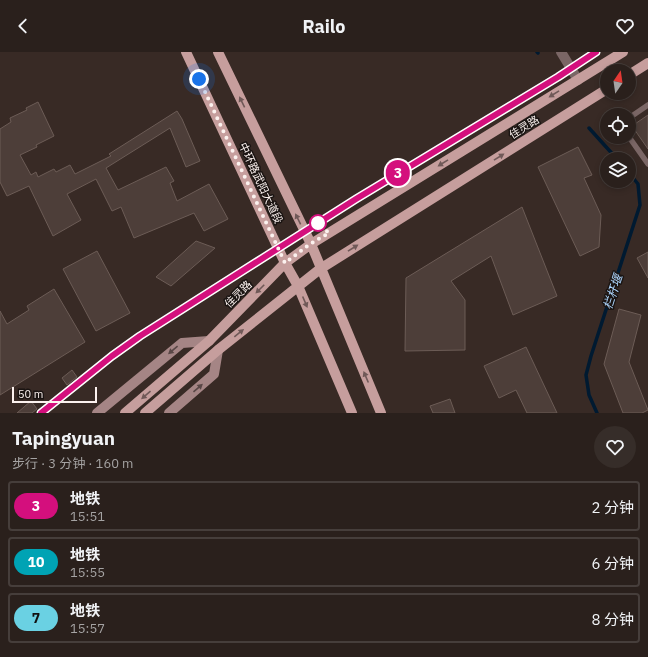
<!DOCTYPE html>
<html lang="zh">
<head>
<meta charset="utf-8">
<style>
  :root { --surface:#2a201c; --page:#362d29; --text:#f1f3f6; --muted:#a5a3a3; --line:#463e3b }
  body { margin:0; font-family:"IBM Plex Sans","Noto Sans SC",sans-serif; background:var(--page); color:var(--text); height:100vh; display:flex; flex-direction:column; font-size:15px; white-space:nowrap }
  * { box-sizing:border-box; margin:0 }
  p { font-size:13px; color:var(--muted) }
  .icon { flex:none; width:22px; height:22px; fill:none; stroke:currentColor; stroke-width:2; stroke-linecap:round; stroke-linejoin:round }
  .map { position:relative; height:361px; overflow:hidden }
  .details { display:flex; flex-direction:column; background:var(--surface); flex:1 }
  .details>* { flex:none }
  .badge { padding:0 8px; border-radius:13px; font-size:14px; line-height:26px }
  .needle { width:26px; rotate:13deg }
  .fabs { position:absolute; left:600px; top:12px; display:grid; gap:8px }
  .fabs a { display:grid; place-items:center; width:36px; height:36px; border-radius:50%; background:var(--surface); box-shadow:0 2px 6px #0003,0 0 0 1px var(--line); font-size:20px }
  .scale { position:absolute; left:12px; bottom:10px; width:85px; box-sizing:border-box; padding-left:4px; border:2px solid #fcf2ef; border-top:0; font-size:11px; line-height:14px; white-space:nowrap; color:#fcf2ef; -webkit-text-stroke:3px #1a1412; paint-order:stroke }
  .you { position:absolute; width:20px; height:20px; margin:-10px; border:3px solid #fff; border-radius:50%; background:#1a73e8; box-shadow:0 0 0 6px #1a73e833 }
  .map>.badge { position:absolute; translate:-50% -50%; box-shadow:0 0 0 2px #fff }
  .round { display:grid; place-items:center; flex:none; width:42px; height:42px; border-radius:21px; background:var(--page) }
  .summary { display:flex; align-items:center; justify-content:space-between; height:68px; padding:0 12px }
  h1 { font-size:19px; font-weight:800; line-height:30px }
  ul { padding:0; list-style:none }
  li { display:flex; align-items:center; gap:12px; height:50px; margin:0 8px 6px; padding:0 4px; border:2px solid var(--line); border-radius:4px }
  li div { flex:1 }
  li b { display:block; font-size:15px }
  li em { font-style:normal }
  li .badge { min-width:44px; font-weight:700; text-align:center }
  header { display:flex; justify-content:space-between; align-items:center; height:52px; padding:0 12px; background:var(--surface); font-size:18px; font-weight:800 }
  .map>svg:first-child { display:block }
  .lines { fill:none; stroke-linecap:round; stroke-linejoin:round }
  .stream { stroke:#001a31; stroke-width:3.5 }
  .building { fill:#4d3e39; stroke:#6c5c56 }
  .lane { stroke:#7a6665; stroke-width:5.5 }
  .street { stroke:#7a6665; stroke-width:10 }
  .secondary { stroke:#a58585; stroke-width:10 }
  .primary { stroke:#c69e9d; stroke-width:10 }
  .oneway { fill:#705958 }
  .oneway2 { fill:#594746 }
  .line-casing { stroke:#fff; stroke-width:9 }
  .line { stroke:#d40f7d; stroke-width:6 }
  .walk { stroke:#fcf2ef; stroke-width:4; stroke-dasharray:0 7.2 }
  .stop-dot { fill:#fff; stroke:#d40f7d; stroke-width:2 }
  .labels { text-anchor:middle; stroke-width:3; stroke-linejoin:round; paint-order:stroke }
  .street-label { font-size:11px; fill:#fcf2ef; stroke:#1a1412 }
  .water-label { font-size:12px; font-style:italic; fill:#aed6fe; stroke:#1a1412 }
</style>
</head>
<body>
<header><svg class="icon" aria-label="back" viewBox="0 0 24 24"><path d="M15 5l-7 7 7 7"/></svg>Railo<svg class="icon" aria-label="heart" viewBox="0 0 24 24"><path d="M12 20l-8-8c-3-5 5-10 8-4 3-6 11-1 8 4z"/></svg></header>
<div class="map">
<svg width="648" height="361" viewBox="0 0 648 361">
  <rect width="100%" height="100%" fill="#382a25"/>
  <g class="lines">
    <path class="stream" d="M 537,0 L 538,1
      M 589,76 L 617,107
      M 597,361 L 589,343 L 586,323 L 591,304 L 640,153 L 638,132 L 629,121"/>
  </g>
  <path class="building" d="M 38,50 L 54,84 L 36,93 L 37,95 L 20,103 L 31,123 L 36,120 L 38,125 L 54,117 L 56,120 L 70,113 L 75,122 L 111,104 L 109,102 L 177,59 L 182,67 L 200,109 L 186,115 L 170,76 L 106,116 L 118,138 L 166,115 L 174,129 L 170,131 L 177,149 L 209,132 L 228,167 L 204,179 L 194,161 L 134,186 L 121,155 L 112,159 L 96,127 L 67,142 L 81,168 L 53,184 L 29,134 L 7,144 L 0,130 L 0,77 L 11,70 L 10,66 L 27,58 L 26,56 Z
    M 648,63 L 648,97 L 632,74 Z
    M 578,95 L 592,123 L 584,126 L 601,163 L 599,195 L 580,204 L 538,115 Z
    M 522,155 L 557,244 L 513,263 L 491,204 L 451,229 L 465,248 L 465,298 L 405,299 L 406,226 Z
    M 196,189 L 215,196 L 171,234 L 156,225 Z
    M 97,199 L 130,261 L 96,279 L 63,217 Z
    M 648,200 L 648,226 L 637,206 Z
    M 54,237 L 85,290 L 0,343 L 0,259 L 7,272 L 29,258 L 27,254 Z
    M 619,257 L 641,263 L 629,310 L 648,358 L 642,361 L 623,361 L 604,312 Z
    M 526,295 L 557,361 L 527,361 L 516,338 L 499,346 L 484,314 Z
    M 72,318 L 77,325 L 67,333 L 62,326 Z
    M 450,347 L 455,361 L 433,361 L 430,354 Z
    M 31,349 L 37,357 L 32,361 L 17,361 Z"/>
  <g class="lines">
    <path class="lane" d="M 629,66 L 648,53
      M 629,85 L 648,112"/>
    <path class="street" d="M 561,0 L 578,28"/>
    <path class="secondary" d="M 97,361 L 182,291 L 209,289
      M 169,361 L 214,322 L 218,298"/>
    <path class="primary" d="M 186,0 L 285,211 L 298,234 L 352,361
      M 218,0 L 311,192 L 381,361
      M 629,23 L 648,11
      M 125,361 L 209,289 L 285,211 L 311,192 L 623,0
      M 145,361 L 218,298 L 320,217 L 607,37"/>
  </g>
  <defs><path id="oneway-solid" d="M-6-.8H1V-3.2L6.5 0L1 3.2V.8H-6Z"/></defs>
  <g class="oneway">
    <use href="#oneway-solid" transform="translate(554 42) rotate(148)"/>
    <use href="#oneway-solid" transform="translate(242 50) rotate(-116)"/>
    <use href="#oneway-solid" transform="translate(499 105) rotate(-32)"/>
    <use href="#oneway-solid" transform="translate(443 111) rotate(148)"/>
    <use href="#oneway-solid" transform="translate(298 167) rotate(-116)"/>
    <use href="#oneway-solid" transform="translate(353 196) rotate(-32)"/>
    <use href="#oneway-solid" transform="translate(260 237) rotate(135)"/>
    <use href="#oneway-solid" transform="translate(305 250) rotate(67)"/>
    <use href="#oneway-solid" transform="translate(239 281) rotate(-39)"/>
    <use href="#oneway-solid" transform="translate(366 325) rotate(-113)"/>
    <use href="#oneway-solid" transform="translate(146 343) rotate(139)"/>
  </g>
  <g class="oneway2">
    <use href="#oneway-solid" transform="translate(173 298) rotate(140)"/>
    <use href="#oneway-solid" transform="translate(198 336) rotate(-41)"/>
  </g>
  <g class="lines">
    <g class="line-casing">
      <path id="line" d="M 41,361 L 112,304 L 140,284 L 356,147 L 558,25 L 596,0"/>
    </g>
    <use href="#line" class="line"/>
    <path class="walk" d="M 199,27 L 285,211 L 310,192 L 329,181 L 318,171"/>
  </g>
  <circle class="stop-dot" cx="318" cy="171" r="8"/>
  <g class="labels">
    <g class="street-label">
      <text transform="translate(524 75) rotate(-32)" y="4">佳灵路</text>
      <text transform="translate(261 131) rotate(65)" y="4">中环路武阳大道段</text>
      <text transform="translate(238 242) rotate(-45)" y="4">佳灵路</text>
    </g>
    <g class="water-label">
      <text transform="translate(613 240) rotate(-72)" y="4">栏杆堰</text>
    </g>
  </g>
</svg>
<div class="fabs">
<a><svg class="needle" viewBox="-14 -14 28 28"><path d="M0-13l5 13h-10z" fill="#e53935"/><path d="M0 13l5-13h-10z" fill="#a5a3a3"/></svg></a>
<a><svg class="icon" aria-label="locate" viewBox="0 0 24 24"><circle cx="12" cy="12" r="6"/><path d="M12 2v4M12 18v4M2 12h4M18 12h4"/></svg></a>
<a><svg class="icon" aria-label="layers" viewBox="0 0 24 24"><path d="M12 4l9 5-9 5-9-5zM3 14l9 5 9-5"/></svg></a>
</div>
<div class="scale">50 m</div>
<div class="you" style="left:199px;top:27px"></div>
<b class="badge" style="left:398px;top:121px;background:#d40f7d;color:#fff">3</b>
</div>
<section class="details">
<div class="summary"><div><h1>Tapingyuan</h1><p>步行 · 3 分钟 · 160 m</p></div><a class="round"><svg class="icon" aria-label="heart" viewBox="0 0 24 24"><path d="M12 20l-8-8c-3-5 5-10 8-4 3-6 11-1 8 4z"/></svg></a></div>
<ul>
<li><span class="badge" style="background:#d40f7d;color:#fff">3</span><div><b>地铁</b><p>15:51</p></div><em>2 分钟</em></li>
<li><span class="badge" style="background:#00a3b4;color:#fff">10</span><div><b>地铁</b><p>15:55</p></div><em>6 分钟</em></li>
<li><span class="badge" style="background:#6ad1e3;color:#111">7</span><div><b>地铁</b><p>15:57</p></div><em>8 分钟</em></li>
</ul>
</section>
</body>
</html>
